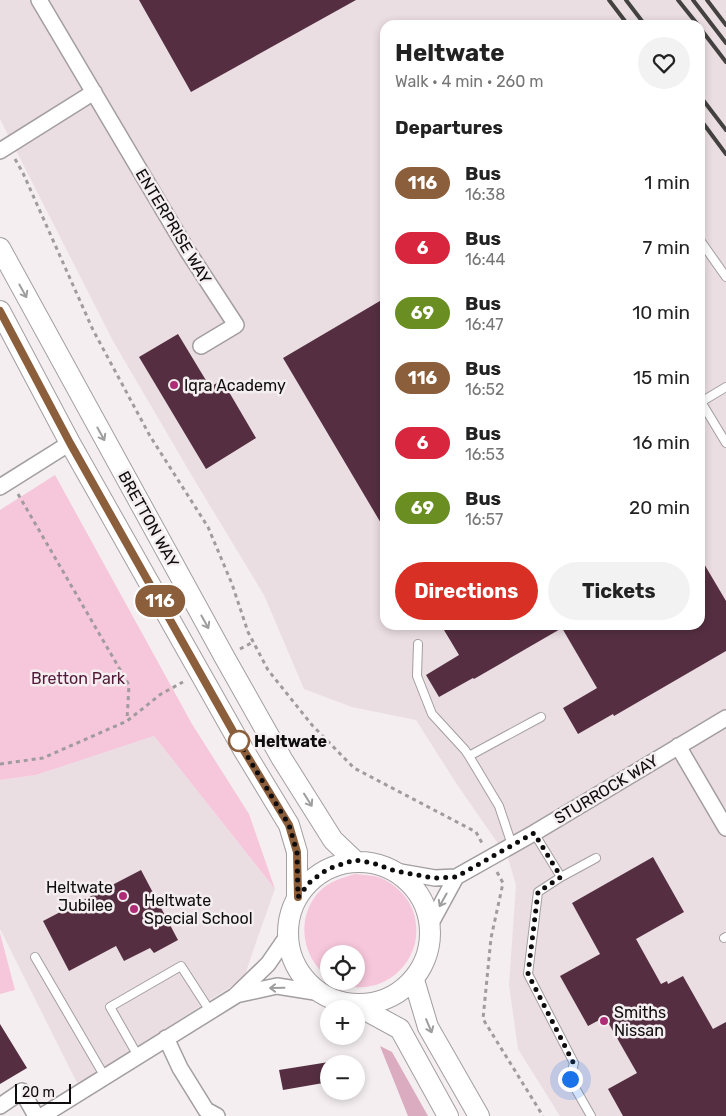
<!DOCTYPE html>
<html lang="en">
<head>
<meta charset="utf-8">
<style>
  :root { --surface:#fff; --page:#f2f2f2; --text:#222; --muted:#767676; --accent:#d93025 }
  body { margin:0; font-family:Rubik,sans-serif; background:var(--page); color:var(--text); height:100vh; display:flex; flex-direction:column; font-size:19px; white-space:nowrap }
  * { box-sizing:border-box; margin:0 }
  p { font-size:16px; color:var(--muted) }
  .icon { flex:none; width:28px; height:28px; fill:none; stroke:currentColor; stroke-width:2; stroke-linecap:round; stroke-linejoin:round }
  .map { position:relative; flex:1; overflow:hidden }
  .drawer { position:absolute; left:380px; top:20px; width:325px; height:610px; display:flex; flex-direction:column; background:var(--surface); border-radius:15px; box-shadow:0 2px 8px #0003 }
  .drawer>* { flex:none }
  .badge { padding:0 10px; border-radius:16px; font-size:18px; line-height:32px }
  .tools { position:absolute; left:320px; top:945px; display:grid; gap:10px }
  .tools a { display:grid; place-items:center; width:45px; height:45px; border-radius:50%; background:var(--surface); box-shadow:0 2px 8px #0003; font-size:25px }
  .scale { position:absolute; left:15px; bottom:12px; width:56px; box-sizing:border-box; padding-left:5px; border:2px solid #0e0c0c; border-top:0; font-size:14px; line-height:18px; white-space:nowrap; color:#0e0c0c; -webkit-text-stroke:4px #f4eef0; paint-order:stroke }
  .you { position:absolute; width:25px; height:25px; margin:-12px; border:4px solid #fff; border-radius:50%; background:#1a73e8; box-shadow:0 0 0 8px #1a73e833 }
  .map>.badge { position:absolute; translate:-50% -50%; box-shadow:0 0 0 2px #fff }
  h2 { padding:0 15px; font-size:19px; line-height:45px }
  .round { display:grid; place-items:center; flex:none; width:52px; height:52px; border-radius:26px; background:var(--page) }
  .overview { display:flex; align-items:center; justify-content:space-between; height:85px; padding:0 15px }
  h1 { font-size:24px; font-weight:700; line-height:38px }
  .cta { display:flex; gap:10px; margin-top:auto; padding:10px 15px }
  .cta a { flex:1; height:58px; border-radius:30px; background:var(--accent); color:#fff; font-size:20px; font-weight:700; line-height:58px; text-align:center }
  .cta a+a { background:var(--page); color:var(--text) }
  ul { padding:0; list-style:none }
  li { display:flex; align-items:center; gap:15px; height:65px; padding:0 15px }
  li div { flex:1 }
  li b { display:block; font-size:19px }
  li em { font-style:normal }
  li .badge { min-width:55px; font-weight:700; text-align:center }
  .map>svg:first-child { display:block }
  .built { fill:#ebdee3; fill-rule:evenodd }
  .green { fill:#f6c6db }
  .forest { fill:#dbabc0 }
  .building { fill:#552f41 }
  .lines { fill:none; stroke-linecap:round; stroke-linejoin:round }
  .lane-casing { stroke:#a39ea0; stroke-width:10 }
  .street-casing { stroke:#a39ea0; stroke-width:18 }
  .secondary-casing { stroke:#a39ea0; stroke-width:22 }
  .path { stroke:#a09c9d; stroke-width:3; stroke-dasharray:4 4; stroke-linecap:butt }
  .lane { stroke:#fff; stroke-width:8 }
  .street { stroke:#fff; stroke-width:15 }
  .secondary { stroke:#fff; stroke-width:20 }
  .rail { stroke:#444141; stroke-width:4 }
  .oneway { stroke:#9f9e9e }
  .line-casing { stroke:#fff; stroke-width:11 }
  .line { stroke:#8b5e3c; stroke-width:8 }
  .walk { stroke:#0e0c0c; stroke-width:5; stroke-dasharray:0 9 }
  .poi-dot { fill:#ae2b76; stroke:#f4eef0; stroke-width:2 }
  .stop-dot { fill:#fff; stroke:#8b5e3c; stroke-width:2.5 }
  .labels { text-anchor:middle; stroke-width:5; stroke-linejoin:round; paint-order:stroke }
  .street-label { font-size:16px; fill:#0e0c0c; stroke:#f4eef0 }
  .poi-label { font-size:16px; fill:#0e0c0c; stroke:#f4eef0; text-anchor:start }
  .park-label { font-size:16px; fill:#521938; stroke:#f4eef0 }
  .stop-label { font-size:16px; font-weight:bold; fill:#0e0c0c; stroke:#f4eef0; text-anchor:start }
</style>
</head>
<body>
<div class="map">
<svg width="726" height="1116" viewBox="0 0 726 1116">
  <rect width="100%" height="100%" fill="#f4eef0"/>
  <path class="built" d="M 0,0 L 726,0 L 726,1116 L 560,1116 L 518,1049 L 509,985 L 516,885 L 508,858 L 456,783 L 416,720 L 352,707 L 304,689 L 264,595 L 195,481 L 113,341 L 0,119 ZM 385,25 L 700,25 L 700,625 L 385,625 Z
    M 154,736 L 275,889 L 255,945 L 244,978 L 78,1085 L 0,929 L 0,780 L 36,775 Z"/>
  <path class="green" d="M 55,475 L 192,724 L 249,814 L 275,889 L 154,736 L 36,775 L 0,780 L 0,510 Z
    M 355,874 C 361,875 368,875 374,876 C 384,878 393,884 400,891 C 410,901 415,912 416,925 C 420,960 389,991 354,987 C 348,986 341,983 336,981 L 356,981 L 356,954 L 329,954 L 329,977 C 300,958 296,915 320,891 C 330,881 342,878 355,874 Z
    M 0,933 L 15,990 L 0,994 Z"/>
  <path class="forest" d="M 380,1046 L 392,1052 L 428,1116 L 408,1116 Z"/>
  <path class="building" d="M 139,0 L 356,0 L 191,92 Z
    M 385,298 L 385,530 L 283,358 Z
    M 178,334 L 210,387 L 222,380 L 256,438 L 206,469 L 139,357 Z
    M 700,557 L 726,601 L 726,651 L 614,716 L 613,714 L 578,734 L 563,708 L 597,688 L 562,628 L 474,679 L 473,678 L 439,697 L 426,675 L 459,655 L 441,625 L 700,625 Z
    M 653,857 L 684,912 L 636,939 L 661,984 L 667,981 L 668,984 L 683,976 L 713,1029 L 726,1022 L 726,1116 L 623,1116 L 608,1089 L 637,1073 L 605,1017 L 588,1026 L 560,976 L 600,954 L 572,903 Z
    M 141,870 L 178,940 L 154,953 L 150,948 L 124,961 L 116,946 L 69,971 L 43,921 Z
    M 0,1024 L 27,1068 L 0,1084 Z
    M 329,1062 L 329,1082 L 283,1090 L 279,1070 Z"/>
  <g class="lines">
    <g class="lane-casing">
      <path id="lane" d="M 700,240 L 726,277
        M 700,400 L 726,443
        M 701,402 L 726,387
        M 418,644 L 417,676 L 432,714 L 465,750 L 469,756 L 499,806 L 512,845
        M 469,756 L 541,717
        M 534,833 L 561,877 L 596,858
        M 561,877 L 538,892 L 528,974 L 574,1063 L 570,1079 L 591,1116
        M 724,938 L 726,937
        M 35,957 L 105,1077
        M 138,1056 L 110,1007 L 181,966 L 210,1011"/>
    </g>
    <g class="street-casing">
      <path id="street" d="M 39,0 L 187,250 L 236,325 L 201,346
        M 0,151 L 94,92
        M 0,487 L 70,443
        M 678,746 L 726,828
        M 395,871 L 435,878 L 456,877 L 534,833 L 726,718
        M 431,923 L 456,877
        M 236,995 L 277,986 L 321,993
        M 166,1038 L 180,1068 L 206,1110 L 217,1116
        M 0,1106 L 22,1091 L 36,1116
        M 42,1116 L 235,996 L 268,964 L 288,935"/>
    </g>
    <g class="secondary-casing">
      <path id="secondary" d="M 0,248 L 225,658 L 282,759 L 333,840 L 354,860
        M 0,311 L 70,443 L 243,749 L 289,825 L 297,852 L 297,897
        M288 933a71 71 0 1 1 142 0a71 71 0 1 1-142 0Z
        M 414,980 L 428,1027 L 479,1116
        M 356,1005 L 400,1029 L 448,1116"/>
    </g>
    <path class="path" d="M 15,159 L 23,173 L 93,330 L 150,436 L 208,527 L 232,584 L 248,632 L 268,670 L 312,725 L 354,768 L 476,832 L 483,845
      M 18,494 L 129,685 L 127,720
      M 240,649 L 253,642
      M 0,764 L 43,758 L 127,721 L 161,694 L 183,682
      M 497,872 L 503,883 L 491,938 L 483,1019 L 543,1116"/>
    <use href="#lane" class="lane"/>
    <use href="#street" class="street"/>
    <use href="#secondary" class="secondary"/>
    <path class="rail" d="M 609,0 L 628,25
      M 626,0 L 645,25
      M 678,0 L 698,25
      M 693,0 L 726,43
      M 707,0 L 726,25
      M 700,28 L 726,62
      M 700,96 L 726,130
      M 700,119 L 726,154"/>
  </g>
  <defs><path id="oneway-shaft" d="M-6 0H5M1.5-3L5.5 0L1.5 3" fill="none" stroke-width="1.6" stroke-linecap="round" stroke-linejoin="round" transform="scale(1.25)"/></defs>
  <g class="oneway">
    <use href="#oneway-shaft" transform="translate(23 291) rotate(61)"/>
    <use href="#oneway-shaft" transform="translate(101 434) rotate(61)"/>
    <use href="#oneway-shaft" transform="translate(205 622) rotate(61)"/>
    <use href="#oneway-shaft" transform="translate(308 800) rotate(58)"/>
    <use href="#oneway-shaft" transform="translate(443 900) rotate(119)"/>
    <use href="#oneway-shaft" transform="translate(277 988) rotate(179)"/>
    <use href="#oneway-shaft" transform="translate(429 1026) rotate(67)"/>
  </g>
  <g class="lines">
    <g class="line-casing">
      <path id="line" d="M 0,311 L 70,443 L 243,749 L 289,825 L 297,852 L 298,897"/>
    </g>
    <use href="#line" class="line"/>
    <path class="walk" d="M 239,741 L 234,734 L 289,825 L 297,852 L 298,897 L 311,881 L 328,869 L 354,860 L 373,863 L 395,871 L 434,878 L 456,877 L 534,833 L 561,877 L 538,892 L 528,974 L 574,1064 L 570,1079"/>
  </g>
  <g class="poi-dot">
    <circle cx="174" cy="385" r="5"/>
    <circle cx="123" cy="896" r="5"/>
    <circle cx="134" cy="909" r="5"/>
    <circle cx="604" cy="1021" r="5"/>
  </g>
  <circle class="stop-dot" cx="239" cy="741" r="10"/>
  <g class="labels">
    <g class="street-label">
      <text transform="translate(174 226) rotate(59)" y="6">ENTERPRISE WAY</text>
      <text transform="translate(149 519) rotate(61)" y="6">BRETTON WAY</text>
      <text transform="translate(606 789) rotate(-31)" y="6">STURROCK WAY</text>
    </g>
    <g class="poi-label">
      <text x="184" y="391">Iqra Academy</text>
      <text x="113" y="893" text-anchor="end">Heltwate<tspan x="113" dy="18">Jubilee</tspan></text>
      <text x="144" y="906">Heltwate<tspan x="144" dy="18">Special School</tspan></text>
      <text x="614" y="1018">Smiths<tspan x="614" dy="18">Nissan</tspan></text>
    </g>
    <g class="park-label">
      <text x="78" y="684">Bretton Park</text>
    </g>
    <g class="stop-label">
      <text x="254" y="747">Heltwate</text>
    </g>
  </g>
</svg>
<div class="tools">
<a><svg class="icon" aria-label="locate" viewBox="0 0 24 24"><circle cx="12" cy="12" r="6"/><path d="M12 2v4M12 18v4M2 12h4M18 12h4"/></svg></a>
<a>+</a>
<a>−</a>
</div>
<div class="scale">20 m</div>
<div class="you" style="left:570px;top:1079px"></div>
<b class="badge" style="left:160px;top:601px;background:#8b5e3c;color:#fff">116</b>
<section class="drawer">
<div class="overview"><div><h1>Heltwate</h1><p>Walk · 4 min · 260 m</p></div><a class="round"><svg class="icon" aria-label="heart" viewBox="0 0 24 24"><path d="M12 20l-8-8c-3-5 5-10 8-4 3-6 11-1 8 4z"/></svg></a></div>
<h2>Departures</h2>
<ul>
<li><span class="badge" style="background:#8b5e3c;color:#fff">116</span><div><b>Bus</b><p>16:38</p></div><em>1 min</em></li>
<li><span class="badge" style="background:#d7263d;color:#fff">6</span><div><b>Bus</b><p>16:44</p></div><em>7 min</em></li>
<li><span class="badge" style="background:#6b8e23;color:#fff">69</span><div><b>Bus</b><p>16:47</p></div><em>10 min</em></li>
<li><span class="badge" style="background:#8b5e3c;color:#fff">116</span><div><b>Bus</b><p>16:52</p></div><em>15 min</em></li>
<li><span class="badge" style="background:#d7263d;color:#fff">6</span><div><b>Bus</b><p>16:53</p></div><em>16 min</em></li>
<li><span class="badge" style="background:#6b8e23;color:#fff">69</span><div><b>Bus</b><p>16:57</p></div><em>20 min</em></li>
</ul>
<div class="cta"><a>Directions</a><a>Tickets</a></div>
</section>
</div>
</body>
</html>
